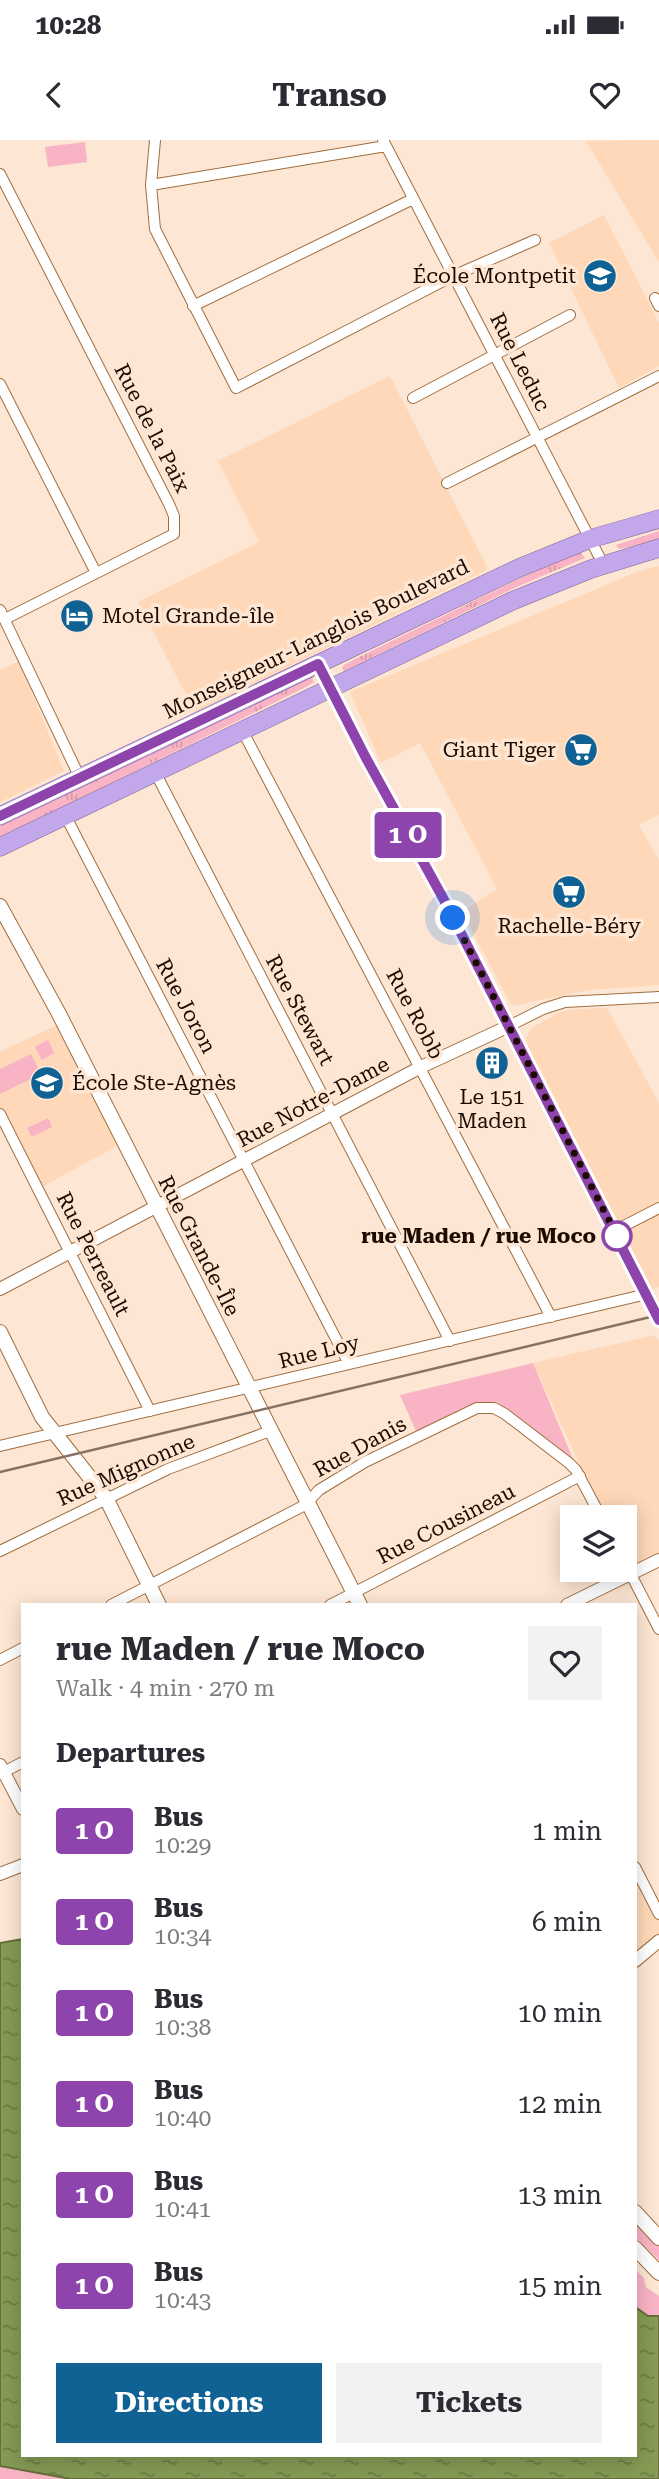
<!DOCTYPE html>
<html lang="en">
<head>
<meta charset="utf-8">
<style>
  :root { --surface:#fff; --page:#f2f2f3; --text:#2b2b33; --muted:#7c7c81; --accent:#106294 }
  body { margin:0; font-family:"Roboto Serif",serif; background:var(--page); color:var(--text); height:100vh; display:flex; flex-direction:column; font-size:26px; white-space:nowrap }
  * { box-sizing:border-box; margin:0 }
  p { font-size:23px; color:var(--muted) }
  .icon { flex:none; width:38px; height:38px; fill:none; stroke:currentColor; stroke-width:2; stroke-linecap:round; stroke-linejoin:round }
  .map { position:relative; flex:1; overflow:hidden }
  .side { position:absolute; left:21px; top:1463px; width:616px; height:854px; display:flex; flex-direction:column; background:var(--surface); border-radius:0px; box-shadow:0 4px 18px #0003 }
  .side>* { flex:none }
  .badge { padding:0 14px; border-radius:5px; font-size:24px; line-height:46px }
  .fabs { position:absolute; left:560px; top:1365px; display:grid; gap:14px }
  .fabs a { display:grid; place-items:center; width:77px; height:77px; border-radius:0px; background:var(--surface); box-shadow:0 4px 18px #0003; font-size:35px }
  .you { position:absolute; width:35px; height:35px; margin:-18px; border:5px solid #fff; border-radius:50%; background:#1a73e8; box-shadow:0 0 0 10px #1a73e833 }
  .map>.badge { position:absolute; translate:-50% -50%; box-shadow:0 0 0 4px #fff }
  h2 { padding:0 35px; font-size:26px; line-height:63px }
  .round { display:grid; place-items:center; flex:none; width:74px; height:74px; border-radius:0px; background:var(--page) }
  .headline { display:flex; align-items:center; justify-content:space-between; height:119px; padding:0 35px }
  h1 { font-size:33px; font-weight:700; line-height:52px }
  .primary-button { display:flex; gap:14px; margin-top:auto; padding:14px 35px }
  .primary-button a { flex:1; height:80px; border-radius:0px; background:var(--accent); color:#fff; font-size:28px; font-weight:700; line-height:80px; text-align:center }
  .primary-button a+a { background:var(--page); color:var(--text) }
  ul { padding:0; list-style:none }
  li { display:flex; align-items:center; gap:21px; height:91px; padding:0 35px }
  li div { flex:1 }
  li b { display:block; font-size:26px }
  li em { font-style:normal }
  li .badge { min-width:77px; font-weight:700; text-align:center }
  .status { display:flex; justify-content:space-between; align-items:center; height:49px; padding:0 35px; background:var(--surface); direction:ltr }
  .status svg { height:19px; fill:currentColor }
  header { display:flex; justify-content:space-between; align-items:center; height:91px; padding:0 35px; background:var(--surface); font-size:32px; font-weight:700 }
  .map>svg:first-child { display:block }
  .built { fill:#fed8b8 }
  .grass { fill:url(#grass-tufts) }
  .green { fill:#f8b3c4 }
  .water { fill:url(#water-ripples); stroke:#666f3b; stroke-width:2 }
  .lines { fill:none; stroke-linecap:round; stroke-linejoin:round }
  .minor-casing { stroke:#a16e3f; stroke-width:12 }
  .tertiary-casing { stroke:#a16e3f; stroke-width:14 }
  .secondary-casing { stroke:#a16e3f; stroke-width:16 }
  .trunk-casing { stroke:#806296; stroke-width:19 }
  .minor { stroke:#fff; stroke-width:10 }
  .tertiary { stroke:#fff; stroke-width:12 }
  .secondary { stroke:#fff; stroke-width:14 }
  .trunk { stroke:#c3a7eb; stroke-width:18 }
  .rail { stroke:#867162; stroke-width:2.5 }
  .line-casing { stroke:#fff; stroke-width:16 }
  .line { stroke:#8e44ad; stroke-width:10 }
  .walk { stroke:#1e0b00; stroke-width:7; stroke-dasharray:0 12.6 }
  .stop-dot { fill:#fff; stroke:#8e44ad; stroke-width:3.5 }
  .labels { text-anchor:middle; stroke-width:7; stroke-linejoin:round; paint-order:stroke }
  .poi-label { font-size:21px; fill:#1e0b00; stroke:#fde6d3; text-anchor:end }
  .street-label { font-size:21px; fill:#1e0b00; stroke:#fde6d3 }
  .stop-label { font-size:21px; font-weight:bold; fill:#1e0b00; stroke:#fde6d3; text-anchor:end }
</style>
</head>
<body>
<div class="status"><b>10:28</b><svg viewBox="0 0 49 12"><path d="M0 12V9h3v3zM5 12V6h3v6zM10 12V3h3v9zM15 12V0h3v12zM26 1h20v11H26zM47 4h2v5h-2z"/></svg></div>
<header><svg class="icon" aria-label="back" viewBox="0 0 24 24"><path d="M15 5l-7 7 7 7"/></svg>Transo<svg class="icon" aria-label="heart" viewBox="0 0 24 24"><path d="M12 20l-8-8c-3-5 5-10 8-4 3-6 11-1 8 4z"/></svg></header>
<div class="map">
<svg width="659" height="2339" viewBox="0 0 659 2339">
  <defs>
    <pattern id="grass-tufts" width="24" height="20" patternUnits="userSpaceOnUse" patternTransform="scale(1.75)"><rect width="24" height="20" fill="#f8b3c4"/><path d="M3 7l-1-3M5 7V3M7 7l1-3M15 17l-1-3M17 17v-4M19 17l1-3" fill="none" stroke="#d499a7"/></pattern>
    <pattern id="water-ripples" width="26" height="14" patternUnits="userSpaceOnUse" patternTransform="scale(1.75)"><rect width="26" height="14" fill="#859a54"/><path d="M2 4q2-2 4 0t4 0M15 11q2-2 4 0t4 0" fill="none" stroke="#6c7c43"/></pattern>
  </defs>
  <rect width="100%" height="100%" fill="#fde6d3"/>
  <path class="built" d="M 659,0 L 659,122 L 586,1 Z
    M 604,75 L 659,183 L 659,226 L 619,248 L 549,103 Z
    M 390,236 L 488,429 L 195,572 L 138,462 L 259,402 L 218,321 Z
    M 659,426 L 659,675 L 639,685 L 659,720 L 659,845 L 589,850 L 512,866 L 462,772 L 497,749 L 482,720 L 420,603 L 381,623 L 350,552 L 637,432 Z
    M 19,521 L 64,631 L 0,662 L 0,530 Z
    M 607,868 L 659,963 L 659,1147 L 650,1150 L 527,904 L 526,898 L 532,888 L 560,872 L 578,869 Z
    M 63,882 L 124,1002 L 38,1049 L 0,974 L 0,912 Z
    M 655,1195 L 659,1202 L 659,1420 L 631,1434 L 625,1422 L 625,1377 L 604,1377 L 533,1223 Z
    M 635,1727 L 659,1774 L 659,1801 L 635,1821 Z"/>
  <path class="grass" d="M 659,391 L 659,401 L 619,409 L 616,405 Z
    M 580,412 L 585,418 L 519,446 L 344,531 L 342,528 L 344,525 L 357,518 L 525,436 Z
    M 308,537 L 312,537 L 314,542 L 306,547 L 0,698 L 0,686 Z
    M 635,2075 L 659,2104 L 659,2120 L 635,2097 Z"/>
  <path class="green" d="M 85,2 L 87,22 L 48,27 L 45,7 Z
    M 48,900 L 54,913 L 42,920 L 35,907 Z
    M 31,914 L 41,934 L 0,954 L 0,929 Z
    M 48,978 L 52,987 L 32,997 L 27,988 Z
    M 533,1223 L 580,1336 L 497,1262 L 416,1291 L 400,1255 Z
    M 635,2129 L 644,2138 L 646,2147 L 659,2156 L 659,2176 L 648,2176 L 635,2167 Z
    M 0,2326 L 71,2339 L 0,2339 Z"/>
  <path class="water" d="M 23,1799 L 23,2315 L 635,2315 L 635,2167 L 648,2176 L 659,2176 L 659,2339 L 71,2339 L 0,2326 L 0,1803 Z"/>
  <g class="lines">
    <g class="minor-casing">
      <path id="minor" d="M 155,0 L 151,45 L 155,89 L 236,248 L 453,136 L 535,100
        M 383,0 L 603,424
        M 0,34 L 169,364 L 174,376 L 174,394 L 5,479
        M 151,45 L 386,6
        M 655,158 L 659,166
        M 193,166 L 413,59
        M 0,244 L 96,433
        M 413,258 L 570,175
        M 447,343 L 659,236
        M 0,470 L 80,638
        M 242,590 L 551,1177
        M 155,632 L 450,1201
        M 65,675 L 349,1224
        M 509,886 L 543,869 L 565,862 L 659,857
        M 0,974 L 150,1271
        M 614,1091 L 659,1068
        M 0,1306 L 647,1154
        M 0,1411 L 168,1329 L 270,1291
        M 625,1423 L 659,1489
        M 111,1465 L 305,1365 L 319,1350 L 365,1322 L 477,1268 L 494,1268 L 505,1274 L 569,1323 L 576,1330 L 601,1377
        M 330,1465 L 580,1336
        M 0,1520 L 23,1508
        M 0,1634 L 23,1622
        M 635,1727 L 659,1774"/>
    </g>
    <g class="tertiary-casing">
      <path id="tertiary" d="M 318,524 L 366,618 L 443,758 L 659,1180
        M 0,1149 L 421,927 L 509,886
        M 567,1465 L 659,1420
        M 0,1625 L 23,1669
        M 0,1734 L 23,1725
        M 635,1821 L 659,1801"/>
    </g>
    <g class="secondary-casing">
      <path id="secondary" d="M 0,766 L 58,872 L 360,1465
        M 0,1192 L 42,1277 L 106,1358 L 159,1465
        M 635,2072 L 659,2098
        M 635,2108 L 659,2133"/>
    </g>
    <g class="trunk-casing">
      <path id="trunk" d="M 0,676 L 519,428 L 590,399 L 659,379
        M 0,707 L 512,461 L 591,429 L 659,408"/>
    </g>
    <use href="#minor" class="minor"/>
    <use href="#tertiary" class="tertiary"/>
    <use href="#secondary" class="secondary"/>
    <use href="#trunk" class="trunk"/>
    <path class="rail" d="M 0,1332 L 659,1175"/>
  </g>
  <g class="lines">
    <g class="line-casing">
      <path id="line" d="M 0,676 L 318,524 L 366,618 L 443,758 L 659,1180"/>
    </g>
    <use href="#line" class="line"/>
    <path class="walk" d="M 453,778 L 617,1096"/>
  </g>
  <defs>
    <g id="school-disc" transform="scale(1.75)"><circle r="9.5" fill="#106294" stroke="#fde6d3"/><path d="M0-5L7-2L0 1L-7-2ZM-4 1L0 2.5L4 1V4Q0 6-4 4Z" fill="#fff"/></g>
    <g id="hotel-disc" transform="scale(1.75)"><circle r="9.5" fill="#106294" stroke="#fde6d3"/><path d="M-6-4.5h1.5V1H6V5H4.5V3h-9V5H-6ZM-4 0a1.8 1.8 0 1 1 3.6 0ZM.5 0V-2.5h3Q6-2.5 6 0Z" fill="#fff"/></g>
    <g id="supermarket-disc" transform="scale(1.75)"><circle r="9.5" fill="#106294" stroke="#fde6d3"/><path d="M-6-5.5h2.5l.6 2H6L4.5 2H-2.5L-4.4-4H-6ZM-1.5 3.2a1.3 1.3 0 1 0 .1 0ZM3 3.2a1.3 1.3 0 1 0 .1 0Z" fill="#fff"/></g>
    <g id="building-disc" transform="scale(1.75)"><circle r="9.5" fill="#106294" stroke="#fde6d3"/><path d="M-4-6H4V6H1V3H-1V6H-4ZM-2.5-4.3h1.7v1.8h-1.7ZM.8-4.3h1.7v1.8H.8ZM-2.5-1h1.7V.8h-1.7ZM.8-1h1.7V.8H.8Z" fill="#fff"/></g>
  </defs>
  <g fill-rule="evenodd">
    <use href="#school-disc" x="600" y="136"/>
    <use href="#hotel-disc" x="77" y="476"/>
    <use href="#supermarket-disc" x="581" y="610"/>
    <use href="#supermarket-disc" x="569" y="752"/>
    <use href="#building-disc" x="492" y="923"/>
    <use href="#school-disc" x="47" y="943"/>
  </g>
  <circle class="stop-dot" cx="617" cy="1096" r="14"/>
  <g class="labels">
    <g class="poi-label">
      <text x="576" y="143">École Montpetit</text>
      <text x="102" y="483" text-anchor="start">Motel Grande-île</text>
      <text x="556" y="617">Giant Tiger</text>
      <text x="569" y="793" text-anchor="middle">Rachelle-Béry</text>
      <text x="72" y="950" text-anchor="start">École Ste-Agnès</text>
      <text x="492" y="964" text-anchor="middle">Le 151<tspan x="492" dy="24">Maden</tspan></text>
    </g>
    <g class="street-label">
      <text transform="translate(520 222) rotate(63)" y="7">Rue Leduc</text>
      <text transform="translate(152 288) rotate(63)" y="7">Rue de la Paix</text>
      <text transform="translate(316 499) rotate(-26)" y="7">Monseigneur-Langlois Boulevard</text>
      <text transform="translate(186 866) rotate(62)" y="7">Rue Joron</text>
      <text transform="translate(300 870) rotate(62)" y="7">Rue Stewart</text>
      <text transform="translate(415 874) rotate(62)" y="7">Rue Robb</text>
      <text transform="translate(313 962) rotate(-28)" y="7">Rue Notre-Dame</text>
      <text transform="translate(199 1106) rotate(63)" y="7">Rue Grande-Île</text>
      <text transform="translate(93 1114) rotate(63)" y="7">Rue Perreault</text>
      <text transform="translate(319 1212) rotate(-14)" y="7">Rue Loy</text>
      <text transform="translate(360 1307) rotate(-29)" y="7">Rue Danis</text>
      <text transform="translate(126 1330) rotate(-24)" y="7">Rue Mignonne</text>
      <text transform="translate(446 1384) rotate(-27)" y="7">Rue Cousineau</text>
    </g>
    <g class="stop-label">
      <text x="596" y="1103">rue Maden / rue Moco</text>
    </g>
  </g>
</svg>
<div class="fabs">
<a><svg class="icon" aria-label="layers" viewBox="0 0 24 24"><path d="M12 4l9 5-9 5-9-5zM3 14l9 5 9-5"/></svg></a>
</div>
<div class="you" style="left:453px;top:778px"></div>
<b class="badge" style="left:408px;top:695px;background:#8e44ad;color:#fff">1 O</b>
<section class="side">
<div class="headline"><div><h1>rue Maden / rue Moco</h1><p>Walk · 4 min · 270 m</p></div><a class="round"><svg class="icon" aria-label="heart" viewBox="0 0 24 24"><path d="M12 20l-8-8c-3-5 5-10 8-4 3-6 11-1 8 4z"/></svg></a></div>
<h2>Departures</h2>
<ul>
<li><span class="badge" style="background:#8e44ad;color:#fff">1 O</span><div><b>Bus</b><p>10:29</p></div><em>1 min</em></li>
<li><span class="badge" style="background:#8e44ad;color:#fff">1 O</span><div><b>Bus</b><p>10:34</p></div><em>6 min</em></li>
<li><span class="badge" style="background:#8e44ad;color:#fff">1 O</span><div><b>Bus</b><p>10:38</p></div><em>10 min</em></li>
<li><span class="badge" style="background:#8e44ad;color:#fff">1 O</span><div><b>Bus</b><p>10:40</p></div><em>12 min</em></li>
<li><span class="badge" style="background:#8e44ad;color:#fff">1 O</span><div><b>Bus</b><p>10:41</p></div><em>13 min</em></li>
<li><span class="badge" style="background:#8e44ad;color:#fff">1 O</span><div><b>Bus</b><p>10:43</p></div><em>15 min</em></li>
</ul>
<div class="primary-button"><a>Directions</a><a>Tickets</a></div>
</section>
</div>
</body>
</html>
